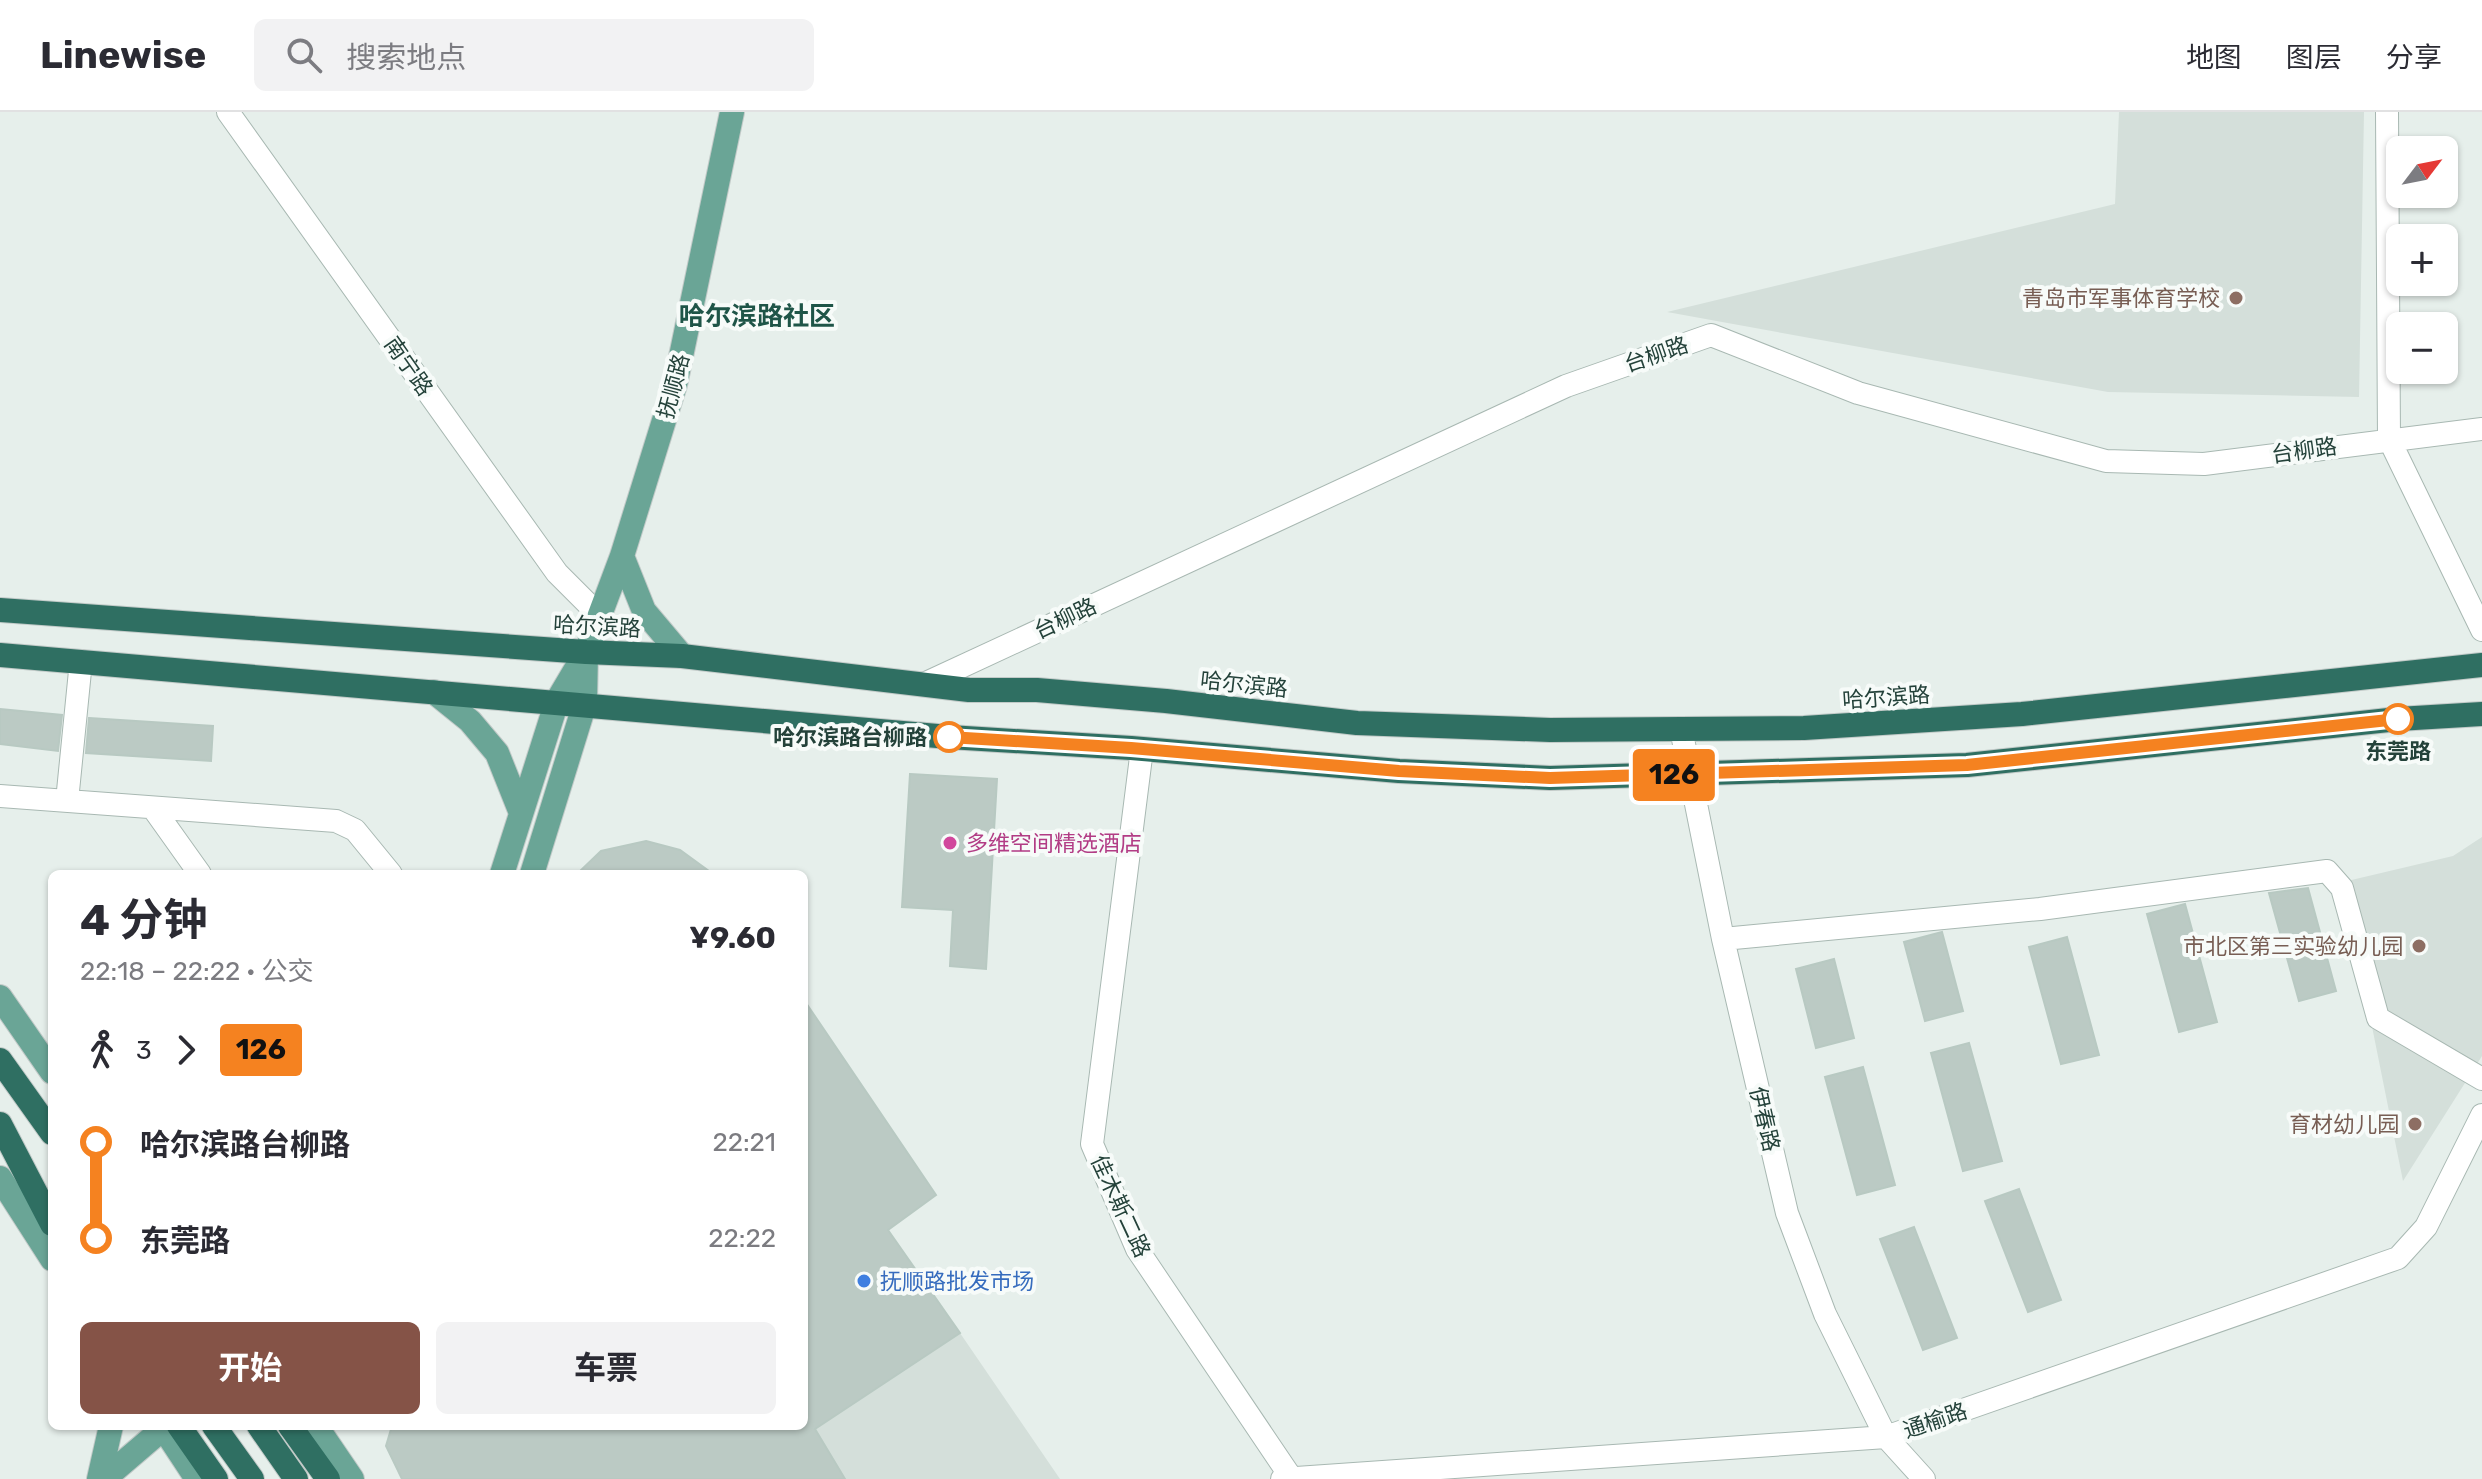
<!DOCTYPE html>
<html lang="zh">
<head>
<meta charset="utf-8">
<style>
  :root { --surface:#fff; --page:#f2f2f3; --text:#2b2b33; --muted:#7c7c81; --line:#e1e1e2; --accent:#855347 }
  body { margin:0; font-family:Rubik,"Noto Sans SC",sans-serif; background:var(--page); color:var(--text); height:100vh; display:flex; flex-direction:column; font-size:30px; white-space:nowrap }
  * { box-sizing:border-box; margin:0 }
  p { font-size:26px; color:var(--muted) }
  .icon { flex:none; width:44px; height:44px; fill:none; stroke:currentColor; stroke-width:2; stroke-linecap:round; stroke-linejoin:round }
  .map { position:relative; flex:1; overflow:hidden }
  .side { position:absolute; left:48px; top:758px; width:760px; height:560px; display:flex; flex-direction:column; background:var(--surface); border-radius:12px; box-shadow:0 2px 6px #0004 }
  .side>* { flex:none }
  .badge { padding:0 16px; border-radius:6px; font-size:28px; line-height:52px }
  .needle { width:52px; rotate:58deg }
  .controls { position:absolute; left:2386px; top:24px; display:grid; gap:16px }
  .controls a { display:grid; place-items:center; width:72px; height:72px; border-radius:12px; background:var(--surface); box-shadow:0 2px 6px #0004; font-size:40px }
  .map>.badge { position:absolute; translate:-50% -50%; box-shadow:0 0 0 4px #fff }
  .legs { display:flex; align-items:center; gap:12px; height:88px; padding:0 32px; font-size:26px }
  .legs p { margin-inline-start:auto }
  .summary { display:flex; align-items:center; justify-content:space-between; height:136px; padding:0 32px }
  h1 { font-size:44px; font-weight:700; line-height:60px }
  .button { display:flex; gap:16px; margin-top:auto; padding:16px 32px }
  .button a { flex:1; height:92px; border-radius:12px; background:var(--accent); color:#fff; font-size:32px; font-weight:700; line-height:92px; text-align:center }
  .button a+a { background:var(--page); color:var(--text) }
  ul { padding:0 32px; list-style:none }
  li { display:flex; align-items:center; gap:28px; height:96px; font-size:30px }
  li i { display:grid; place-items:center; width:12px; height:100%; margin:0 10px; background:currentColor }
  li i::after { content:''; width:20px; height:20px; margin:-10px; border:6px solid; border-radius:50%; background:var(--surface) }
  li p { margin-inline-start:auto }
  li:first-child i { background:linear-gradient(#0000 50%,currentColor 0) }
  li:last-child i { background:linear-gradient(currentColor 50%,#0000 0) }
  header { display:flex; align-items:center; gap:48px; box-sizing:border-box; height:112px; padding:0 40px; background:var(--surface); border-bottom:2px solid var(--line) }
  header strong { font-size:38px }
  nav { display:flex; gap:44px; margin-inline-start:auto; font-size:28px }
  .search { width:560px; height:72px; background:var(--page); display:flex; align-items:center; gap:20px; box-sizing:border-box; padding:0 28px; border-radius:12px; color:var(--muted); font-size:30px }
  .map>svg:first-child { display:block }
  .built { fill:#d4dfda }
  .building { fill:#bbcac4; stroke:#b8c9c2; stroke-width:2 }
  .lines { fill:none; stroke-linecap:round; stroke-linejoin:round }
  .minor-casing { stroke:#a8b8b2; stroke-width:24 }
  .major-casing { stroke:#c2cac8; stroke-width:26 }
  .highway-casing { stroke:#c2cac8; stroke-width:26 }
  .minor { stroke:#fff; stroke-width:22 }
  .major { stroke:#6aa596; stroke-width:24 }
  .highway { stroke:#2f6f62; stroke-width:24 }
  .line-1-casing { stroke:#fff; stroke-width:18 }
  .line-1 { stroke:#f58220; stroke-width:12 }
  .education-dot { fill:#8d6e63; stroke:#f7fbf9; stroke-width:3 }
  .stop-1-dot { fill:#fff; stroke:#f58220; stroke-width:4 }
  .hotel-dot { fill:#d1479c; stroke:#f7fbf9; stroke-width:3 }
  .shop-dot { fill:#3f7fe0; stroke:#f7fbf9; stroke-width:3 }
  .labels { text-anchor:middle; stroke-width:8; stroke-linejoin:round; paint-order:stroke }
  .education-label { font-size:22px; fill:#785e54; stroke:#f7fbf9; text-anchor:end }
  .street-label { font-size:22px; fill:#24423a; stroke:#f7fbf9 }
  .stop-label { font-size:22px; font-weight:bold; fill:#24423a; stroke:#f7fbf9; text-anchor:end }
  .hotel-label { font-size:22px; fill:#b23c85; stroke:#f7fbf9; text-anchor:start }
  .shop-label { font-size:22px; fill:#366cbe; stroke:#f7fbf9; text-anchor:start }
  .quarter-label { font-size:26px; font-weight:bold; fill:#1f5548; stroke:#f7fbf9 }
</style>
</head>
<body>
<header>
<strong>Linewise</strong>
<div class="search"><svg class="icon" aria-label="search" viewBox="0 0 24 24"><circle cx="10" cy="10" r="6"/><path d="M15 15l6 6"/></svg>搜索地点</div>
<nav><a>地图</a><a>图层</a><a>分享</a></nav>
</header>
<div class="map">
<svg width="2482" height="1367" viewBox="0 0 2482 1367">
  <rect width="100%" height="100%" fill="#e6efeb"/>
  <path class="built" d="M 2119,0 L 2364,0 L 2359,285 L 2108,280 L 1667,200 L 2115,92 Z
    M 2482,725 L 2482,944 L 2403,1069 L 2343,770 L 2453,744 Z
    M 960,1221 L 1060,1367 L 845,1367 L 815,1317 Z"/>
  <path class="building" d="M 0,597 L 62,603 L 58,639 L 0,632 Z
    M 89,606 L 213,614 L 211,649 L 86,641 Z
    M 910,662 L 997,667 L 986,857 L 950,854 L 953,798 L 902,795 Z
    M 646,729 L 680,738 L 713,762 L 577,762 L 601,739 Z
    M 2308,776 L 2336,879 L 2299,889 L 2269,781 Z
    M 2185,792 L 2217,910 L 2179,920 L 2147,802 Z
    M 1942,820 L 1963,899 L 1925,909 L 1904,830 Z
    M 2067,825 L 2099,943 L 2061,952 L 2029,835 Z
    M 1834,847 L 1854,926 L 1816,936 L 1796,857 Z
    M 804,888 L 936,1083 L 888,1118 L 960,1221 L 815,1317 L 845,1367 L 402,1367 L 386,1334 L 392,1314 L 804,1314 Z
    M 1969,931 L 2002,1049 L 1963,1059 L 1931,941 Z
    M 1863,955 L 1895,1073 L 1857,1083 L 1825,965 Z
    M 2019,1077 L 2061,1188 L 2028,1200 L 1985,1089 Z
    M 1914,1115 L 1957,1226 L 1923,1238 L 1880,1127 Z"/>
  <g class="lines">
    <g class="minor-casing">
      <path id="minor" d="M 228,0 L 557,461 L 598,502
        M 2387,0 L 2389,327 L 2482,518
        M 924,572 L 1566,274 L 1711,223 L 1858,281 L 2106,349 L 2204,352 L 2482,317
        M 1681,617 L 1723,827 L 1787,1101 L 1825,1202 L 1886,1325 L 1924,1367
        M 1142,637 L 1092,1032 L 1137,1137 L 1292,1367
        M 0,684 L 336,709 L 355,718 L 391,762
        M 67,689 L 81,549
        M 153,696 L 200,762
        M 1723,827 L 2040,797 L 2327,759 L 2342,776 L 2378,906 L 2482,967
        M 1282,1367 L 1886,1325 L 2398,1146 L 2426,1115 L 2482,1003"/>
    </g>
    <g class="major-casing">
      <path id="major" d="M 622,444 L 644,499 L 682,544
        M 434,580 L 470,609 L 497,641 L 521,701
        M 502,762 L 557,589 L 586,540 L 622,444 L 675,273 L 732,0
        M 532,762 L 585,591 L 586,540
        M 0,885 L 52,960
        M 0,1066 L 52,1147
        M 162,1314 L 197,1367
        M 316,1314 L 352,1367
        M 99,1367 L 111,1314
        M 104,1367 L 166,1314"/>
    </g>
    <g class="highway-casing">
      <path id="highway" d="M 0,498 L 586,540 L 682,544 L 969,578 L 1037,578 L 1166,589 L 1357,611 L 1550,618 L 1804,616 L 2022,602 L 2482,553
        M 0,543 L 949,625 L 1131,636 L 1399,659 L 1550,666 L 1967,653 L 2398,607 L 2482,602
        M 0,948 L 52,1021
        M 0,1012 L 52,1112
        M 179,1314 L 216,1367
        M 214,1314 L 252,1367
        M 259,1314 L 296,1367
        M 290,1314 L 328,1367"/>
    </g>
    <use href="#minor" class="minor"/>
    <use href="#major" class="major"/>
    <use href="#highway" class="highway"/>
  </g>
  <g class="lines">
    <g class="line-1-casing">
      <path id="line-1" d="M 949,625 L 1131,636 L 1399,659 L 1550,666 L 1967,653 L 2398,607"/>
    </g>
    <use href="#line-1" class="line-1"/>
  </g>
  <g class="education-dot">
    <circle cx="2236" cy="186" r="8"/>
    <circle cx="2419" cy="834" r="8"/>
    <circle cx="2415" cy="1012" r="8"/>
  </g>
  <g class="stop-1-dot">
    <circle cx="2398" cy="607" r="14"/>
    <circle cx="949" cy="625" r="14"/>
  </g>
  <circle class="hotel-dot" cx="950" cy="731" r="8"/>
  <circle class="shop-dot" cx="864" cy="1169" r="8"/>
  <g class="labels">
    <g class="education-label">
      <text x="2220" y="194">青岛市军事体育学校</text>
      <text x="2403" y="842">市北区第三实验幼儿园</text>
      <text x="2399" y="1020">育材幼儿园</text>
    </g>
    <g class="street-label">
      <text transform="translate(1656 242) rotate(-19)" y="8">台柳路</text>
      <text transform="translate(409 254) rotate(55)" y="8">南宁路</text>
      <text transform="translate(673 274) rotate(-75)" y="8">抚顺路</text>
      <text transform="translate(2304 338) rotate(-8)" y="8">台柳路</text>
      <text transform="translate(1065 506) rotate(-25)" y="8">台柳路</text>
      <text transform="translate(597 514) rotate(3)" y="8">哈尔滨路</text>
      <text transform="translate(1244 572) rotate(6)" y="8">哈尔滨路</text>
      <text transform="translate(1886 585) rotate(-4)" y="8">哈尔滨路</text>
      <text transform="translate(1765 1007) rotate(77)" y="8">伊春路</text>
      <text transform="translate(1121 1094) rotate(65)" y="8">佳木斯二路</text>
      <text transform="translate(1935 1308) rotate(-19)" y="8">通榆路</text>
    </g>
    <g class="stop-label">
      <text x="927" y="633">哈尔滨路台柳路</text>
      <text x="2398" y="647" text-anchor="middle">东莞路</text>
    </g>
    <g class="hotel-label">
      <text x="966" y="739">多维空间精选酒店</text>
    </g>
    <g class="shop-label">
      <text x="880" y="1177">抚顺路批发市场</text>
    </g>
    <g class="quarter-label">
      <text x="757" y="213">哈尔滨路社区</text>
    </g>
  </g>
</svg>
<div class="controls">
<a><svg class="needle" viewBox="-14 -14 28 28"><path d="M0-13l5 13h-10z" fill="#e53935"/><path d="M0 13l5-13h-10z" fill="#7c7c81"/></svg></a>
<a>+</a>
<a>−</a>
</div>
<b class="badge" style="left:1674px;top:663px;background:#f58220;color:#111">126</b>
<section class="side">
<div class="summary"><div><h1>4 分钟</h1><p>22:18 – 22:22 · 公交</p></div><b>¥9.60</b></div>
<div class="legs"><svg class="icon" aria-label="walk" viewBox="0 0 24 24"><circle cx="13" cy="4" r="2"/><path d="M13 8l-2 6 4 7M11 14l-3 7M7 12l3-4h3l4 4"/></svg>3<svg class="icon" aria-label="forward" viewBox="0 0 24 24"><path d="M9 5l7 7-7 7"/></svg><b class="badge" style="background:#f58220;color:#111">126</b></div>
<ul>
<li><i style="color:#f58220"></i><b>哈尔滨路台柳路</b><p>22:21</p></li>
<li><i style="color:#f58220"></i><b>东莞路</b><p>22:22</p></li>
</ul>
<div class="button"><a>开始</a><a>车票</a></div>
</section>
</div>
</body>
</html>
